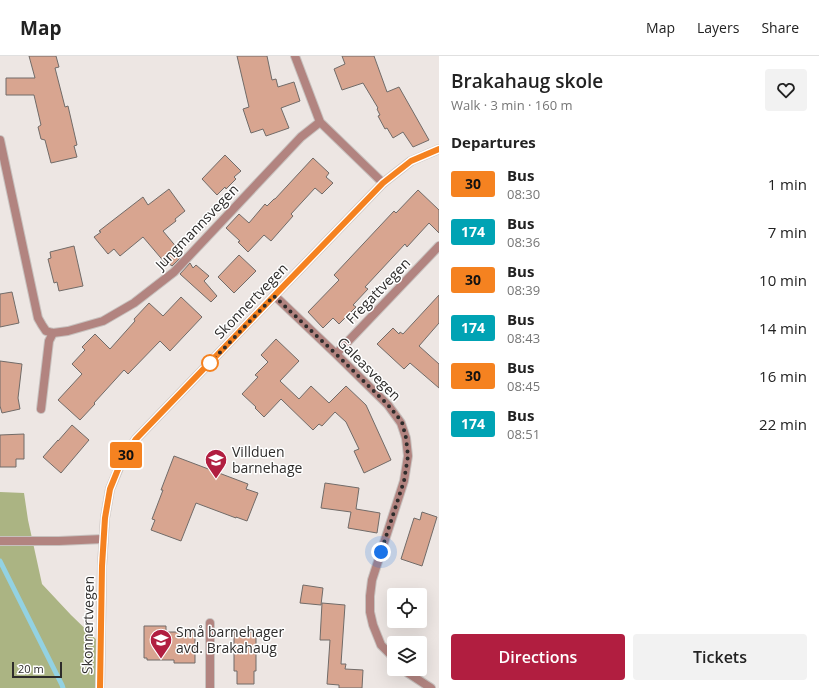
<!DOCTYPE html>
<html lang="en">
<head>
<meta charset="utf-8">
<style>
  :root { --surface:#fff; --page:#f2f2f2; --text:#222; --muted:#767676; --line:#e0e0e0; --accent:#b11e40 }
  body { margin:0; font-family:"Open Sans",sans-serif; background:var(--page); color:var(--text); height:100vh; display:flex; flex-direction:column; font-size:15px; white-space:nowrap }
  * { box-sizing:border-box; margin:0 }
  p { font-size:13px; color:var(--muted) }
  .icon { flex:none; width:22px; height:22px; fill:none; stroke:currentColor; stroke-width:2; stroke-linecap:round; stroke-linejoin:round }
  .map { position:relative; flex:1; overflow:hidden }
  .drawer { display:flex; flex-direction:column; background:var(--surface); width:380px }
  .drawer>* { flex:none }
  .badge { padding:0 8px; border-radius:3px; font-size:14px; line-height:26px }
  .controls { position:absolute; left:387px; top:532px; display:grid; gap:8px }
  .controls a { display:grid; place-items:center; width:40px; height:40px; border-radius:4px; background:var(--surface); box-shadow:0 4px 16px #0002; font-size:20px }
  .scale { position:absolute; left:12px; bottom:10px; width:50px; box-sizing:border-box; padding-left:4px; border:2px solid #2e2c2b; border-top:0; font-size:11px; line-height:14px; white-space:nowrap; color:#2e2c2b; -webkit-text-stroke:3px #fff; paint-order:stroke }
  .you { position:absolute; width:20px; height:20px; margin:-10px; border:3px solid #fff; border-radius:50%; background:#1a73e8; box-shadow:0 0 0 6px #1a73e833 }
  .map>.badge { position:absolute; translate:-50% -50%; box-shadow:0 0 0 2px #fff }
  h2 { padding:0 12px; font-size:15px; line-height:36px }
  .round { display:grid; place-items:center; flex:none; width:42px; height:42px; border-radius:4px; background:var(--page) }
  .head { display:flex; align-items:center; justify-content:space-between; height:68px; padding:0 12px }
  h1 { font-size:19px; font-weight:600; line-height:30px }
  .cta { display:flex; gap:8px; margin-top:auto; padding:8px 12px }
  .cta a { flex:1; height:46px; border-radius:4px; background:var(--accent); color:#fff; font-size:16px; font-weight:600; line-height:46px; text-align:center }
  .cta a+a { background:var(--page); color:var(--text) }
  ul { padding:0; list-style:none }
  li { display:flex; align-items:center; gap:12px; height:48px; padding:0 12px }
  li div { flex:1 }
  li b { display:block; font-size:15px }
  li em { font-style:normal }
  li .badge { min-width:44px; font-weight:700; text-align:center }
  header { display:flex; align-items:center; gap:24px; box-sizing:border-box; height:56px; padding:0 20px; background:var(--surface); border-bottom:1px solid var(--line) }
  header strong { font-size:19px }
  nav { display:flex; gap:22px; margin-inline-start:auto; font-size:14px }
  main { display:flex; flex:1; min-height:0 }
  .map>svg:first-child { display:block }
  .forest { fill:#abb483 }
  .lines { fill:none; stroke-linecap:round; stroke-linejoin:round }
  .stream { stroke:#93d2e2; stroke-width:5 }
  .building { fill:#d8a590; stroke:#716b68 }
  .street-casing { stroke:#c7c1be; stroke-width:10 }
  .secondary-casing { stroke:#c7c1be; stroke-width:10 }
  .street { stroke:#b28480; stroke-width:8 }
  .secondary { stroke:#93534f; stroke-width:8 }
  .line-casing { stroke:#fff; stroke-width:9 }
  .line { stroke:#f58220; stroke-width:6 }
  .walk { stroke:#2e2c2b; stroke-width:4; stroke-dasharray:0 7.2 }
  .stop-dot { fill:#fff; stroke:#f58220; stroke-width:2 }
  .labels { text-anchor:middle; stroke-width:3; stroke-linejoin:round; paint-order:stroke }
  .street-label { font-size:14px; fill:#2e2c2b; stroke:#fff }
  .poi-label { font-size:14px; fill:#2e2c2b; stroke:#fff; text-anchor:start }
</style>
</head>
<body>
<header>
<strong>Map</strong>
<nav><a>Map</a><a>Layers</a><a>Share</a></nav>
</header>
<main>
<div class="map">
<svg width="439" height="632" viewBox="0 0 439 632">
  <rect width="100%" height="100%" fill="#ede6e3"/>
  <path class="forest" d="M 0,436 L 24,437 L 28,464 L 42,528 L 71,559 L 103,590 L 102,632 L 0,632 Z"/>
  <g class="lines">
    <path class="stream" d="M 0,505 L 62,629 L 63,632"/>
  </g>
  <path class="building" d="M 29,0 L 56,0 L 59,11 L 55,12 L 65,51 L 68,50 L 77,89 L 74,90 L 77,101 L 51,107 L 45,84 L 41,83 L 38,71 L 41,69 L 34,39 L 6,39 L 6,22 L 35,22 Z
    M 237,0 L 267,0 L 272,24 L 276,23 L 278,31 L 294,26 L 300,45 L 281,52 L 289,72 L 266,80 L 263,73 L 251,77 L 243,53 L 249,51 Z
    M 342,0 L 374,0 L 387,36 L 399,31 L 429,84 L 413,91 L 403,76 L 393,82 L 387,72 L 385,73 L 378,60 L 380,59 L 377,53 L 378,52 L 363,27 L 342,34 L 334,13 L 345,8 Z
    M 225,99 L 241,115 L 234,121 L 236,123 L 226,133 L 225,131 L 217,139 L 202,123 Z
    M 313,102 L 329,117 L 326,121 L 333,127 L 322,138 L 315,132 L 291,158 L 293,160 L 271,185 L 264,179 L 248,196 L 238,186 L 240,185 L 226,172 L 239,158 L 249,167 L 265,148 L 267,150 L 274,143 L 275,143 Z
    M 169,133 L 185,155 L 175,163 L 176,165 L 163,175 L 183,199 L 172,210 L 168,207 L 166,208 L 143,181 L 120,200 L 114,193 L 108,198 L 94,181 L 101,176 L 99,175 L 143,141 L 148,149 Z
    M 418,134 L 439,154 L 439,177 L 429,167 L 407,191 L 405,188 L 365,231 L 368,233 L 353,249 L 356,251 L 339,268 L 333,262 L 323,272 L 308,256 L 339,224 L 334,219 L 394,155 L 396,157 Z
    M 74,190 L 83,230 L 59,235 L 57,226 L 54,227 L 48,203 L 51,202 L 50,196 Z
    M 239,199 L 256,215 L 234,237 L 218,221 Z
    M 190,207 L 193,212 L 196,209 L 209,220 L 204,225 L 217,240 L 211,246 L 180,218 Z
    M 12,236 L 19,267 L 0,271 L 0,238 Z
    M 439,239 L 439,267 L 419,290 L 439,308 L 439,332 L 410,307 L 404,313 L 377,288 L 393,272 L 399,278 L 400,276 L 403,278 Z
    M 181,241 L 202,261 L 170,295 L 160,285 L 128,318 L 124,314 L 94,347 L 95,348 L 80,364 L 58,344 L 82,318 L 72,308 L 85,294 L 82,291 L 95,278 L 110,293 L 135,265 L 134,263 L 149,247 L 163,260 Z
    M 276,283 L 299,305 L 280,325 L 299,343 L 311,330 L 329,347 L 346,330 L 366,349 L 391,404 L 364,417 L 354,395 L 359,393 L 346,366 L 335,356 L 322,370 L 319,368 L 313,374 L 281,343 L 264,361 L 255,352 L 256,351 L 242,338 L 258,321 L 255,319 L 268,306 L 261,299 Z
    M 0,305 L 22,308 L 18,342 L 20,353 L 2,357 L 0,350 Z
    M 72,369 L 89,384 L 61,417 L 43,401 L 58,384 L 58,385 Z
    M 24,378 L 24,403 L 16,403 L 16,411 L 0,411 L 0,379 Z
    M 174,400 L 248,428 L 246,433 L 258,437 L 247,465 L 236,461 L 236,462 L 196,447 L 181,485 L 151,474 L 155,464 L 152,463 L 163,434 L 161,434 Z
    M 325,427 L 359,432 L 356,453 L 380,457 L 377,477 L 348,472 L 351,456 L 321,452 Z
    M 422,456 L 437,461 L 422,510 L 401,503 L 414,462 L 420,464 Z
    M 303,529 L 323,532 L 321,549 L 300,547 Z
    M 322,547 L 345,549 L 341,608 L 346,608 L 345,613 L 363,614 L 362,632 L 339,632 L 339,629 L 327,628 L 330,584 L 320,584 Z
    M 144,570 L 166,570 L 166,576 L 195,576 L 195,607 L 174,607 L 174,604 L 147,604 L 147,602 L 144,602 Z
    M 234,576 L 256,576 L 256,615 L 254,615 L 254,628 L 237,628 L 237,615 L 234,615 Z"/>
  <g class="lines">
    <g class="street-casing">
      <path id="street" d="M 295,0 L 320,66 L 383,127
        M 0,84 L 38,262 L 42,269 L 46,275 L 53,277 L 68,275 L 103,265 L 134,247 L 174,216 L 301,81 L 320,66
        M 275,240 L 336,298 L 388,349 L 401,367 L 406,382 L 408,400 L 404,425 L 372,524 L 370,540 L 370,556 L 373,569 L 381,589 L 394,602
        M 336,298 L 439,190
        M 41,353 L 49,285 L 53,277
        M 0,485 L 59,485 L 103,483
        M 210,567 L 210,632
        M 405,613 L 408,617 L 431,632"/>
    </g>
    <g class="secondary-casing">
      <path id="secondary" d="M 100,632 L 102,510 L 105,462 L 110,433 L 121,407 L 136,383 L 383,127 L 411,105 L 439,93"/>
    </g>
    <use href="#street" class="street"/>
    <use href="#secondary" class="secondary"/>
  </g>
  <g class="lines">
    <g class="line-casing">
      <path id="line" d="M 100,632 L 102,510 L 105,462 L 110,433 L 121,406 L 136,383 L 383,127 L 411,105 L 439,93"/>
    </g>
    <use href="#line" class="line"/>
    <path class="walk" d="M 210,307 L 274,240 L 336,298 L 388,349 L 402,366 L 406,382 L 408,400 L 404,425 L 381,496"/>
  </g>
  <defs>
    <g id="school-pin" transform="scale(1.15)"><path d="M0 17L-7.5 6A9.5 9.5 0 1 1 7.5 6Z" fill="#b11e40" stroke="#fff"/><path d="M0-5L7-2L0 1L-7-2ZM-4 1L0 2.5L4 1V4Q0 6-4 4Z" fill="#fff"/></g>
  </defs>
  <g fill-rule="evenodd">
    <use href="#school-pin" x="216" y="404"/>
    <use href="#school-pin" x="161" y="584"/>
  </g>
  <circle class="stop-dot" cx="210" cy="307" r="8"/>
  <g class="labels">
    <g class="street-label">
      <text transform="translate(197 171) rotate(-46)" y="5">Jungmannsvegen</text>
      <text transform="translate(378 235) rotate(-46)" y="5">Fregattvegen</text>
      <text transform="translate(251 245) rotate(-46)" y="5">Skonnertvegen</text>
      <text transform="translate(369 313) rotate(45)" y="5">Galeasvegen</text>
      <text transform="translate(88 569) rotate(-89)" y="5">Skonnertvegen</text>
    </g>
    <g class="poi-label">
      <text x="232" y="401">Villduen<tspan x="232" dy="16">barnehage</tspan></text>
      <text x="176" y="581">Små barnehager<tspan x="176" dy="16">avd. Brakahaug</tspan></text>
    </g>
  </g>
</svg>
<div class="controls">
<a><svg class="icon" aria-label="locate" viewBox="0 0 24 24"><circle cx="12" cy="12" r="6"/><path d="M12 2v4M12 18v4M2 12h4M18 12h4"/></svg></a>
<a><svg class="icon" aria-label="layers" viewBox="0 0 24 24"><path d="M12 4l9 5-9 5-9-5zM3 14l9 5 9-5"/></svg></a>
</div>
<div class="scale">20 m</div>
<div class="you" style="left:381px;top:496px"></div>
<b class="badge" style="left:126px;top:399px;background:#f58220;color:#111">30</b>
</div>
<section class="drawer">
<div class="head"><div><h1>Brakahaug skole</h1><p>Walk · 3 min · 160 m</p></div><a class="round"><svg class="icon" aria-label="heart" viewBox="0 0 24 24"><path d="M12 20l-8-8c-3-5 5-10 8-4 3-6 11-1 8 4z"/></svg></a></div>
<h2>Departures</h2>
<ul>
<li><span class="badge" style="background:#f58220;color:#111">30</span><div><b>Bus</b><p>08:30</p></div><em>1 min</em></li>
<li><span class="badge" style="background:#00a3b4;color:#fff">174</span><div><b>Bus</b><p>08:36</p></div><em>7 min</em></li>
<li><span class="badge" style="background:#f58220;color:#111">30</span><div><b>Bus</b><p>08:39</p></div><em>10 min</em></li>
<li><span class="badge" style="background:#00a3b4;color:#fff">174</span><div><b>Bus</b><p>08:43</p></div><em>14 min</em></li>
<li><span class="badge" style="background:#f58220;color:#111">30</span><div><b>Bus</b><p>08:45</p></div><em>16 min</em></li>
<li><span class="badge" style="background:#00a3b4;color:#fff">174</span><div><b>Bus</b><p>08:51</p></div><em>22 min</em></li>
</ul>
<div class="cta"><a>Directions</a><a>Tickets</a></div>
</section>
</main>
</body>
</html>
